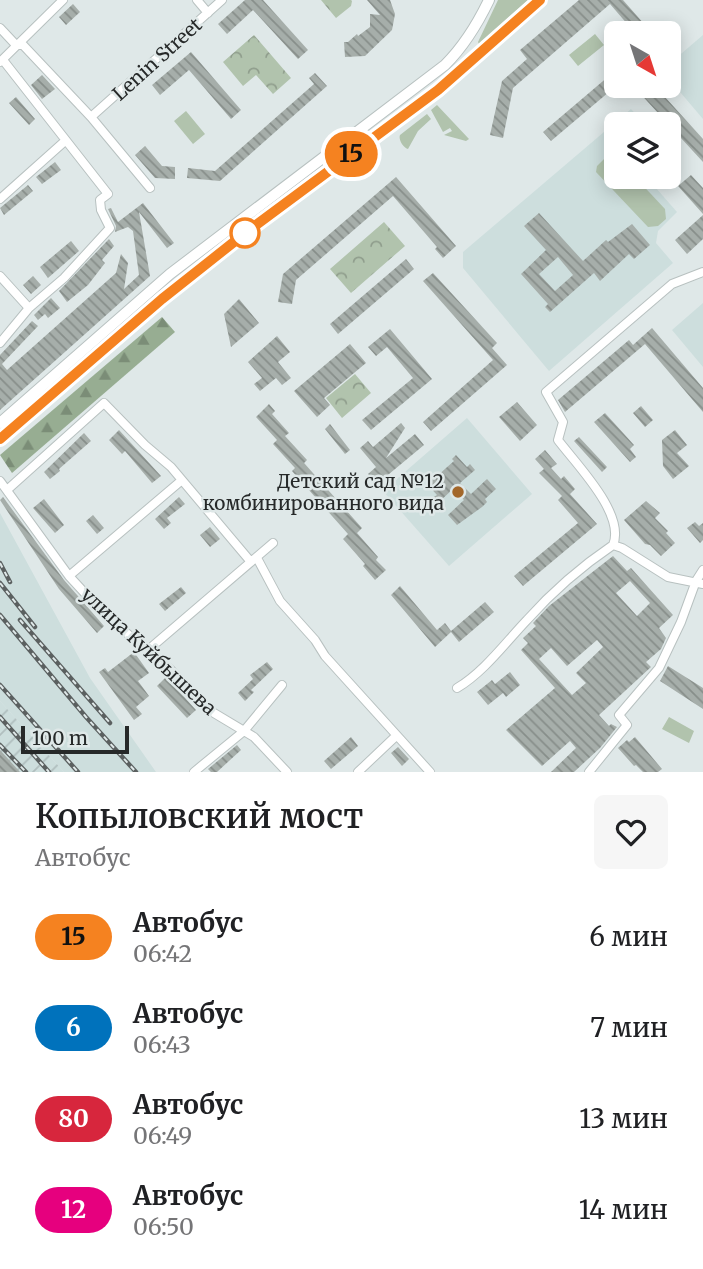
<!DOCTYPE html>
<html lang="ru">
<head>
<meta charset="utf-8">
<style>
  :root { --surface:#fff; --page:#f6f6f6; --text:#202124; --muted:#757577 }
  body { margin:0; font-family:Merriweather,serif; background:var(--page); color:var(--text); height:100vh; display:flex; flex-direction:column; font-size:26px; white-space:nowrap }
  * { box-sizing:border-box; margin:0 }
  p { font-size:23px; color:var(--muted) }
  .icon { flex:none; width:38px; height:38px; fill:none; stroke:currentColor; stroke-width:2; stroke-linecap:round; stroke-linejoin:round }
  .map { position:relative; height:772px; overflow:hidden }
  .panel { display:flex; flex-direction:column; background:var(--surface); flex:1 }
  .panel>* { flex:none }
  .badge { padding:0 14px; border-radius:23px; font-size:24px; line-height:46px }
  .needle { width:46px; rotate:141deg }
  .controls { position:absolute; left:604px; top:21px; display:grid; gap:14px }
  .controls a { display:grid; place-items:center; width:77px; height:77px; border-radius:10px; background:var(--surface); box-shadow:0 4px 18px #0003; font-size:35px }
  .scale { position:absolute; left:21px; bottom:18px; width:108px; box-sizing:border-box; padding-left:7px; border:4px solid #262929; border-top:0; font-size:19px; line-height:24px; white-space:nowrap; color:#262929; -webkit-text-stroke:5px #dfe8e8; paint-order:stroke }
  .map>.badge { position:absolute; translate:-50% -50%; box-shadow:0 0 0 4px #fff }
  .round { display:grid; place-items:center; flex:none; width:74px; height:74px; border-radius:10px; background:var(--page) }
  .summary { display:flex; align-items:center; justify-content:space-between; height:119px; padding:0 35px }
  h1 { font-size:33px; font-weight:600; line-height:52px }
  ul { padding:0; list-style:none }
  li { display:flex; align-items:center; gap:21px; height:91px; padding:0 35px }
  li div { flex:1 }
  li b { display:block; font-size:26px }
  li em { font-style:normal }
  li .badge { min-width:77px; font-weight:700; text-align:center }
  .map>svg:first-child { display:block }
  .built { fill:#cddedd }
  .industrial { fill:url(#industrial-furrows) }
  .grass { fill:#b1c3ad }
  .forest { fill:url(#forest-firs) }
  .park { fill:url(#park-crowns) }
  .building { fill:url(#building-back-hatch); fill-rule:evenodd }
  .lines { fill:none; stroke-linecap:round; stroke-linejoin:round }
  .minor-casing { stroke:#b8c1c0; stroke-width:10 }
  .major-casing { stroke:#b8c1c0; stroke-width:12 }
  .minor { stroke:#fff; stroke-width:8 }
  .major { stroke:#fff; stroke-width:10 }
  .rail-casing { stroke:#5b6060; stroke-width:4.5 }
  .rail { stroke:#dfe8e8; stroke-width:2; stroke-dasharray:5; stroke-linecap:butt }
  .line-casing { stroke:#fff; stroke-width:16 }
  .line { stroke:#f58220; stroke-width:10 }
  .stop-dot { fill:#fff; stroke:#f58220; stroke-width:3.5 }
  .poi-dot { fill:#a3672a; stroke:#dfe8e8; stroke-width:2.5 }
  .labels { text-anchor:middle; stroke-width:5; stroke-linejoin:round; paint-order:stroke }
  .street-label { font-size:19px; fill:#262929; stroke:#dfe8e8 }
  .poi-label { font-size:19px; fill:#262929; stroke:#dfe8e8; text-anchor:end }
</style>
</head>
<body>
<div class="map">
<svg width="703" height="772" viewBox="0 0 703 772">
  <defs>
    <pattern id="industrial-furrows" width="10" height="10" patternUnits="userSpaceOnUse" patternTransform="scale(1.75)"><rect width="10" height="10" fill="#cddedd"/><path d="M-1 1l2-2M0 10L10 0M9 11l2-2" fill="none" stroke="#b0bebe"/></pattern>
    <pattern id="forest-firs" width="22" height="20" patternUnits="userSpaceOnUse" patternTransform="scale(1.75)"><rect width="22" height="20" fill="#97ad92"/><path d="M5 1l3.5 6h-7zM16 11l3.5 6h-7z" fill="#7b8d77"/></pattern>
    <pattern id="park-crowns" width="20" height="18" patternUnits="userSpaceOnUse" patternTransform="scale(1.75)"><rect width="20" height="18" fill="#b1c3ad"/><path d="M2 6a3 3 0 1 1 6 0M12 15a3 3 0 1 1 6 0" fill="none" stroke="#909e8d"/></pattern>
    <pattern id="building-back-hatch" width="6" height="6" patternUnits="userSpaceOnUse" patternTransform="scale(1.75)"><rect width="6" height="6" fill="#a6aeaa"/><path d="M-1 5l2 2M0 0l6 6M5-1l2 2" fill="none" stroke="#878e8a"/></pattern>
  </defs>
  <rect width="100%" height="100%" fill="#dfe8e8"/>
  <path class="built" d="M 703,35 L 703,119 L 669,79 L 668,65 Z
    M 631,109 L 645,124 L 616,124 L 616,177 L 668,177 L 656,188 L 677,212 L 658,231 L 656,243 L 673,263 L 549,371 L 463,268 L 463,252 Z
    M 703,303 L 703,367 L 672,330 Z
    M 467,418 L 532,494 L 449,566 L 383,491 Z
    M 0,513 L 90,678 L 156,772 L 64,772 L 0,701 Z"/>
  <path class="industrial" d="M 0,701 L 64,772 L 0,772 Z"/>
  <path class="grass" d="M 498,0 L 528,0 L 479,44 L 478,42 Z
    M 595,34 L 604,45 L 578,66 L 569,55 Z
    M 437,105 L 469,139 L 466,141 L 444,135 L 452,131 L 450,128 L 443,132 L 431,110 Z
    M 186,111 L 205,134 L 193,144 L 174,121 Z
    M 427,114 L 431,119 L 418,131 L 408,149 C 404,148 398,140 400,135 Z
    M 607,156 L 616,157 L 616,177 L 635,177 L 665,209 L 666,219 L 658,226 L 648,227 L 596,172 L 597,166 Z
    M 669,717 L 694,731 L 689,743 L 662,729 Z"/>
  <path class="forest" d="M 162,317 L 175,332 L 12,473 L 0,455 Z"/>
  <path class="park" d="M 321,0 L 351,0 L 352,1 L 351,6 L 336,18 Z
    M 254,35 L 291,78 L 273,94 L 256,75 L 243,86 L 223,62 Z
    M 384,222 L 405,246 L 351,293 L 330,269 Z
    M 355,374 L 371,393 L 342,418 L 326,398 Z"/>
  <path class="building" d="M 245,0 L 263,0 L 308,50 L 298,59 L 253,10 L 227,34 L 218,24 Z
    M 367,0 L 390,0 L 395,14 L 392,30 L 365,56 L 345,57 L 344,42 L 348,42 L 357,34 L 358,36 L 370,27 L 370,14 L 380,15 Z
    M 579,0 L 623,0 L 652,33 L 635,33 L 610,4 L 513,88 L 503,138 L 490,135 L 502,81 L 527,59 L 520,50 Z
    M 73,4 L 80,12 L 66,25 L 59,17 Z
    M 191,52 L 241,110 L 231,119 L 189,70 L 160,95 L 152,85 Z
    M 616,70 L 616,86 L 551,141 L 543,132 Z
    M 315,73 L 327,86 L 220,181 L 187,178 L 188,168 L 215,171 L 314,84 L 309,78 Z
    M 42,75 L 55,89 L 42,99 L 31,85 Z
    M 640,86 L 655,86 L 703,139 L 703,162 L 636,89 Z
    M 16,97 L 35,119 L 29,125 L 9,103 Z
    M 145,146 L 162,166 L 175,167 L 175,179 L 155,178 L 135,155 Z
    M 55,162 L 61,170 L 42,184 L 36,177 Z
    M 691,175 L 703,188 L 703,214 L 678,186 Z
    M 396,177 L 456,246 L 443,258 L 435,249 L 437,247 L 393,196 L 296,280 L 292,304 L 278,302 L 283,274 Z
    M 28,185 L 33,191 L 4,215 L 0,208 Z
    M 143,203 L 174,243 L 167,248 L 139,212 L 150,276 L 0,410 L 0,355 L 32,321 L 38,326 L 2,364 L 7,370 L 116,273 L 121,254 L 128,263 L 124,289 L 139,275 L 133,231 L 128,227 L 115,232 L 116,226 L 108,209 L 111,208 L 118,222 Z
    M 539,213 L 583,261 L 606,240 L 608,242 L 632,224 L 650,245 L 634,259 L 629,254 L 600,281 L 594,273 L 550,312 L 545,307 L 548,304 L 521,274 L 546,250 L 524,226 ZM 558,257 L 573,275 L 555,291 L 539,274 Z
    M 703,215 L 703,239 L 687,254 L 675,240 Z
    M 109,239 L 114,246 L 102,260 L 105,263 L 88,285 L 67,302 L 59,291 Z
    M 71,241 L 79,251 L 48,278 L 40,267 Z
    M 406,259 L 414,269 L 338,334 L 330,324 Z
    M 433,273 L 497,343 L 492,348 L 507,365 L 431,431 L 423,422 L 493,360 L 423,281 Z
    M 33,276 L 41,285 L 31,294 L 23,285 Z
    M 51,298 L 60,308 L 48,318 L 45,314 L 38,320 L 34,315 Z
    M 239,299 L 259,323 L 231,347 L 224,314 Z
    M 652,328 L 703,388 L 703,412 L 645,344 L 565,412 L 558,400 L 629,340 L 633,345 Z
    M 390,329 L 432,379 L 371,430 L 362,420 L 413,378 L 387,347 L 376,356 L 368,347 Z
    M 277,336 L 290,352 L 278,362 L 291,378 L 282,385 L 276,378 L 260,391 L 254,384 L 262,378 L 248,362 Z
    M 350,344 L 366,363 L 324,398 L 330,405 L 317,417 L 294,391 Z
    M 517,402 L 537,425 L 520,441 L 499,417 Z
    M 269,404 L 275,411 L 272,414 L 289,433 L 285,436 L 307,460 L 304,463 L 362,528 L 357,533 L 378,557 L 376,560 L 386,570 L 375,580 L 363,566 L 365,564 L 343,539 L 348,534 L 292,471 L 295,468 L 273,444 L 277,440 L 256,417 Z
    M 641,406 L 653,420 L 645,427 L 633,413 Z
    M 605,413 L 634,445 L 630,449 L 636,457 L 630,462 L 594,422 Z
    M 401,423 L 405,428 L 386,458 L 415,434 L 424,445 L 377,484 L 368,474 L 376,467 L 360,448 L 368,441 L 373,447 Z
    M 330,424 L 350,450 L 345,454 L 325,429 Z
    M 119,430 L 161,476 L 152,483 L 125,451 L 122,454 L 109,440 Z
    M 675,430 L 687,445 L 677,453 L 689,466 L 673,479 L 663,466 L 662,440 Z
    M 84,433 L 91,441 L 59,469 L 60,471 L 50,479 L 44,472 Z
    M 579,437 L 607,467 L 602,472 L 574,441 Z
    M 545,450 L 557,464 L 551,468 L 561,479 L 564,476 L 575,489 L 570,494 L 597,524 L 523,586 L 514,576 L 578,523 L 558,500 L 562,496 L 539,473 L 544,469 L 535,459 Z
    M 456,455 L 467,467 L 470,464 L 475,470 L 460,483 L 471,494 L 487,479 L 496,489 L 485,499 L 487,502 L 482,507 L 457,525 L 448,515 L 464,500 L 453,489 L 439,502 L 434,497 L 437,495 L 426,483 L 431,478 L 433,480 L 446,468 L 454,461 L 452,459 Z
    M 3,497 L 64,580 L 104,626 L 97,633 L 59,589 L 0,500 Z
    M 179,497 L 185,504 L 167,518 L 171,523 L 164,529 L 155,519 Z
    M 44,499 L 64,525 L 55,533 L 33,508 Z
    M 646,501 L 660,513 L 655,518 L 668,531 L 666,533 L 675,543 L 661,556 L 650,545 L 645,544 L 624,520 Z
    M 93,515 L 104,528 L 97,534 L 86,521 Z
    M 695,522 L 699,526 L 703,523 L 703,540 L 700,543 L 687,528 Z
    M 210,527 L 220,539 L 210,547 L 200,535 Z
    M 613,556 L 627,571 L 631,568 L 673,615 L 659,628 L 666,638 L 661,649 L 646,662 L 651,667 L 599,715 L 609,726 L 611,724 L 617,727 L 600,748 L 574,772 L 551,772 L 576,748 L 570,741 L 542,766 L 506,730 L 555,688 L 521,650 L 528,643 L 523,638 L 536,626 L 533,623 L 549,606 ZM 630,581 L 650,603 L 637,616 L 616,593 ZM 597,640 L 603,647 L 576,673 L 586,683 L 572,695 L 539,659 L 551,648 L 567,666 Z
    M 400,586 L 437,630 L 445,623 L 451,631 L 485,602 L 494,612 L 459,642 L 451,632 L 435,647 L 391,595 Z
    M 181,587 L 186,593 L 165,611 L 159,604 Z
    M 134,652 L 149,673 L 138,681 L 149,696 L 136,707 L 142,714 L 134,720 L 99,672 L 105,668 L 108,672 Z
    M 267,662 L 273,669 L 251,690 L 254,692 L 245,701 L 238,693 L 253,679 L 250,675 Z
    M 668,666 L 703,688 L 703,709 L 660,681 Z
    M 510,672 L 520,685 L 506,697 L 503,693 L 488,705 L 477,692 L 492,680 L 495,684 Z
    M 166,677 L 196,710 L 187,718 L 157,686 Z
    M 351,737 L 358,746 L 331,769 L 324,761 Z
    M 635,737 L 662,769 L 658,772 L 643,772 L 636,765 L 634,766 L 618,748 L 627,740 L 629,742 Z
    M 237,745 L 241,750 L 217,772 L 211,772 L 208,769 Z
    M 398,747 L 409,759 L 402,766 L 391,753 Z
    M 0,750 L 20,772 L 0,772 Z"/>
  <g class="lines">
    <g class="minor-casing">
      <path id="minor" d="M 197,0 L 208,13
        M 0,28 L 16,45 L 23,45 L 91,117 L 150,188
        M 0,62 L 63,0
        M 91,117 L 222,0
        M 0,199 L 65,141
        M 0,276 L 29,308
        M 0,343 L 29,308 L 64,278 L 110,228 L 101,210 L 100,200 L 108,194 L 3,60
        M 0,481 L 69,576 L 105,615 L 170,669 L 209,710 L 254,737 L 287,772
        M 7,490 L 104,403 L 145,445 L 171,467 L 251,562
        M 613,545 C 626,514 576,464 558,440 L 563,422 L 546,392 L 672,284 L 703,272
        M 613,545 L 622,548 L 668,577 L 703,584
        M 257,558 L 280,601 L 315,640 L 325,656 L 430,772
        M 69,576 L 182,480
        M 148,650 L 273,543
        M 457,688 C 484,672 505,643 527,620 C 552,592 582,566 613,545
        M 194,772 L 244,731 L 282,685
        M 358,772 L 396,736
        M 589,772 L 627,725 L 619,715 L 659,668 L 681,622 L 696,581 L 703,570"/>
    </g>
    <g class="major-casing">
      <path id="major" d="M 0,423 L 170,274 L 445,65 C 464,46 477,25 489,0
        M 0,439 L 162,299 L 244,235 L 438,90 L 540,0"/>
    </g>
    <use href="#minor" class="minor"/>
    <use href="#major" class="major"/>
    <g class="rail-casing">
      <path id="rail" d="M 0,563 L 10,582
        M 0,583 L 35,627
        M 0,615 L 86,717 L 136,772
        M 20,620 L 110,723
        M 0,685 L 78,772
        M 0,717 L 49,772
        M 0,745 L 26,772"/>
    </g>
    <use href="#rail" class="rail"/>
  </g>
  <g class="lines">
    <g class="line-casing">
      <path id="line" d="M 0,439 L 162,299 L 244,234 L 438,90 L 540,0"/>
    </g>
    <use href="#line" class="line"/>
  </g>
  <circle class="stop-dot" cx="245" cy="233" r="14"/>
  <circle class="poi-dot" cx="458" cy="492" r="7"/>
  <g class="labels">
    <g class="street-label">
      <text transform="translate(157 59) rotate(-42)" y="7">Lenin Street</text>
      <text transform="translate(149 651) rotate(43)" y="7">улица Куйбышева</text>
    </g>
    <g class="poi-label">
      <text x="444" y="488">Детский сад №12<tspan x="444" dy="22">комбинированного вида</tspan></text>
    </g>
  </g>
</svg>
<div class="controls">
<a><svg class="needle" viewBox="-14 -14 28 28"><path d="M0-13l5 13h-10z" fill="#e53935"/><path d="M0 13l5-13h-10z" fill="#757577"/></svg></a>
<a><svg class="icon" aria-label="layers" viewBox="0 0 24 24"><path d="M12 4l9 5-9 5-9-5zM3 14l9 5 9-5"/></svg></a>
</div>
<div class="scale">100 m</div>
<b class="badge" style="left:351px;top:154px;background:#f58220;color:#111">15</b>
</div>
<section class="panel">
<div class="summary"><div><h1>Копыловский мост</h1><p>Автобус</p></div><a class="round"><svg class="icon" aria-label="heart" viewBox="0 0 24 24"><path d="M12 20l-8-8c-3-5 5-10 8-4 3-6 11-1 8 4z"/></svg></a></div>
<ul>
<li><span class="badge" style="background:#f58220;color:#111">15</span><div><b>Автобус</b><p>06:42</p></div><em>6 мин</em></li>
<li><span class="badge" style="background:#0072bc;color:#fff">6</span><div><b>Автобус</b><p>06:43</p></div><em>7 мин</em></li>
<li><span class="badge" style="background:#d7263d;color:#fff">80</span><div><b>Автобус</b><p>06:49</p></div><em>13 мин</em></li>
<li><span class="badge" style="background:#e6007e;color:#fff">12</span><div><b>Автобус</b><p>06:50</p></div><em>14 мин</em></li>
</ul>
</section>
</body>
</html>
